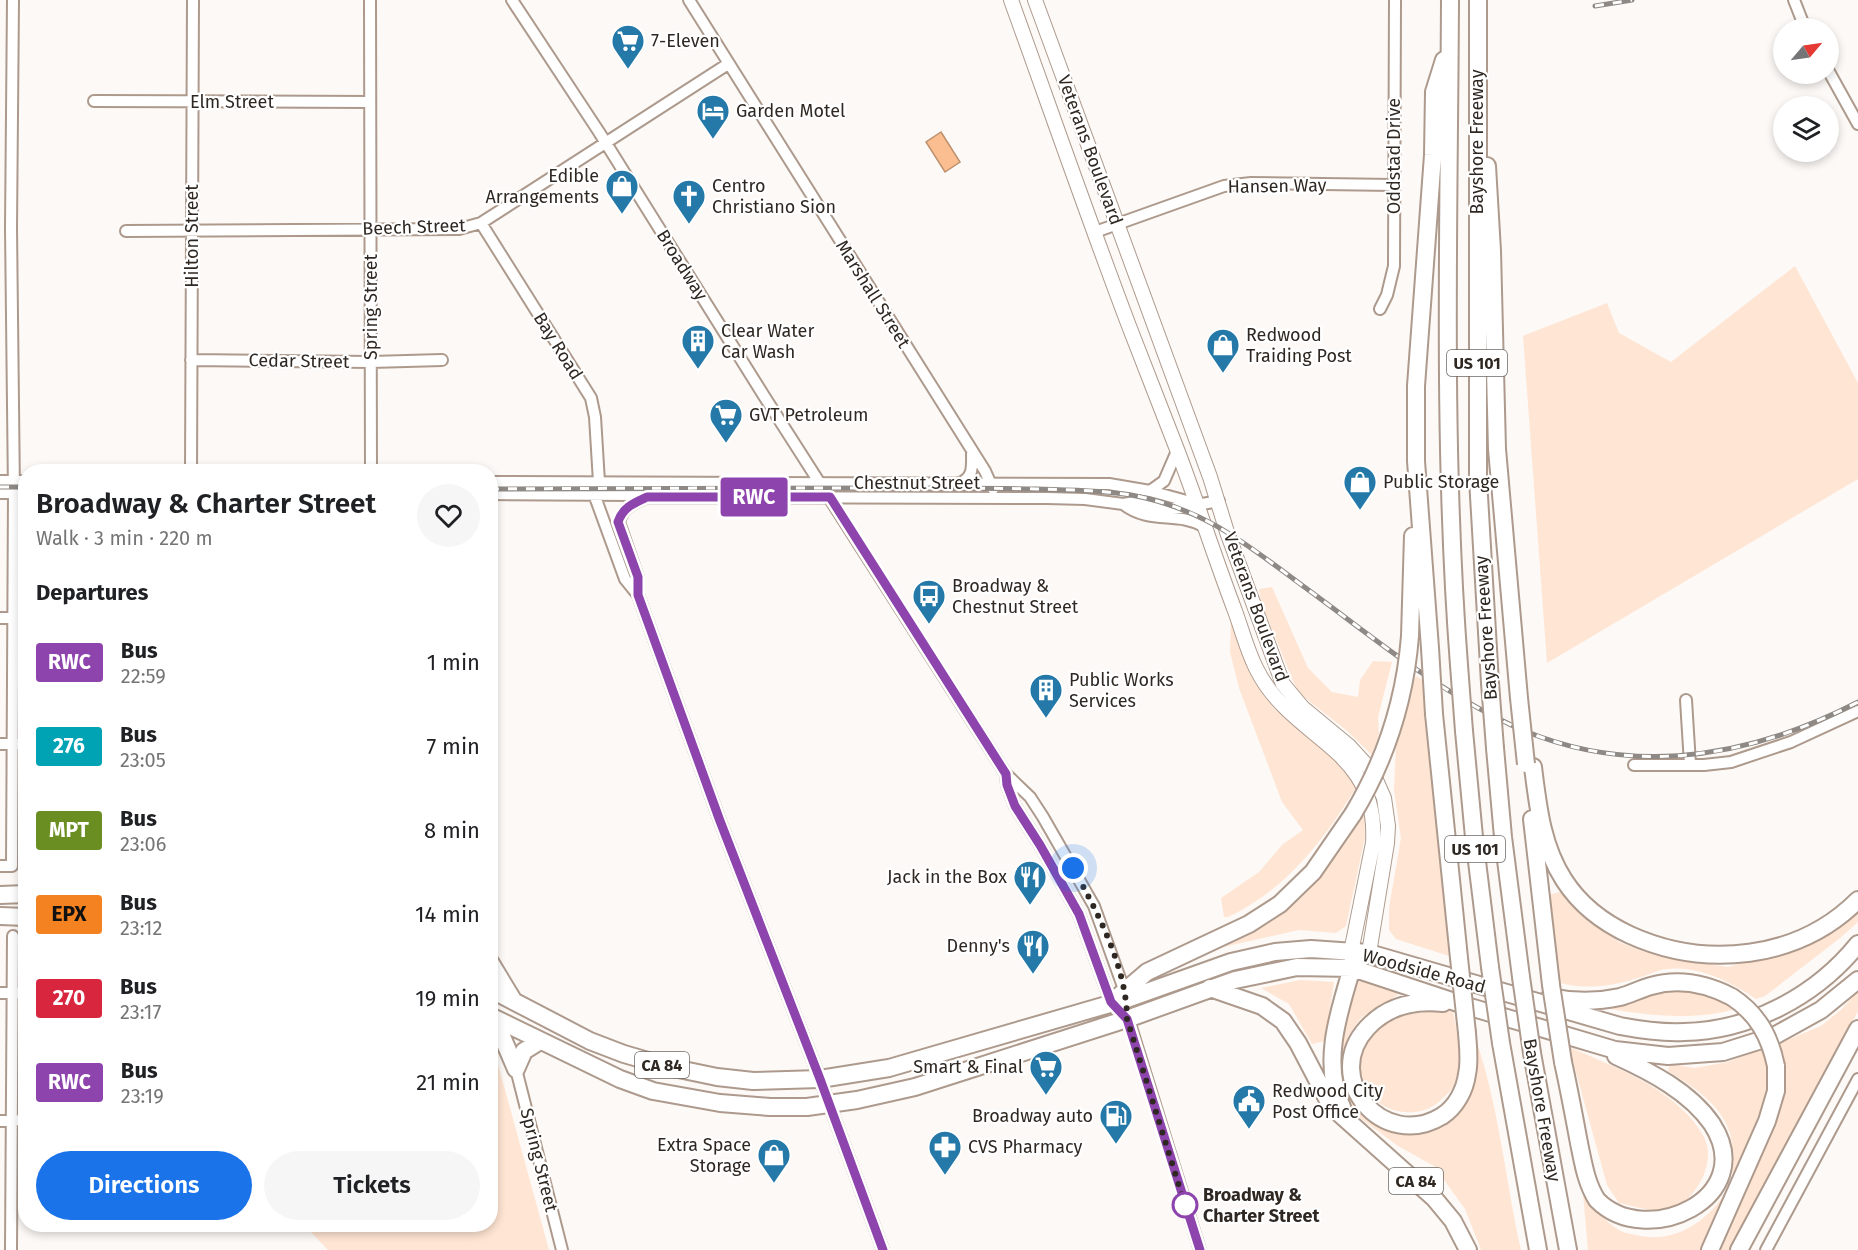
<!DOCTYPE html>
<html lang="en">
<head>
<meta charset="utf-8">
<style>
  :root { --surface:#fff; --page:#f6f6f6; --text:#202124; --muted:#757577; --accent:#1a73e8 }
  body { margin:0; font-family:"Fira Sans",sans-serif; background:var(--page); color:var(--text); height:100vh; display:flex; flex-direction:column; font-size:22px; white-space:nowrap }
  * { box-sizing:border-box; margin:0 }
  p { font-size:20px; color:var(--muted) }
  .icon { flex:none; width:33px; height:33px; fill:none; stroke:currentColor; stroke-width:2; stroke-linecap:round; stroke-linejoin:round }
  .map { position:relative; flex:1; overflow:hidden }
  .panel { position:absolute; left:18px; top:464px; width:480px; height:768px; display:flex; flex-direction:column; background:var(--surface); border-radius:24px; box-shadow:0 3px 9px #0003 }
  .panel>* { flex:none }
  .badge { padding:0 12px; border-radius:4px; font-size:21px; line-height:39px }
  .needle { width:39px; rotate:61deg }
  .fabs { position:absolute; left:1773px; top:18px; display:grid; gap:12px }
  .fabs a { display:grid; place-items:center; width:66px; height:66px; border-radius:50%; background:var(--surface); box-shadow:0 3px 9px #0003; font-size:30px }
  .you { position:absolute; width:30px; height:30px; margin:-15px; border:4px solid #fff; border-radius:50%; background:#1a73e8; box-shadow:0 0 0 9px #1a73e833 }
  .map>.badge { position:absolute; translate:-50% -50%; box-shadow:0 0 0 3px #fff }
  h2 { padding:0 18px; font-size:22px; line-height:54px }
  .round { display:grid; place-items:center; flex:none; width:63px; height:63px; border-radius:32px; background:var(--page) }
  .headline { display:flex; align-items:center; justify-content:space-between; height:102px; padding:0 18px }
  h1 { font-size:28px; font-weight:600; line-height:45px }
  .primary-button { display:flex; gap:12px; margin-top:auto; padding:12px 18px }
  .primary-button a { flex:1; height:69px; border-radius:36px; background:var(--accent); color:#fff; font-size:24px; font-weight:600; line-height:69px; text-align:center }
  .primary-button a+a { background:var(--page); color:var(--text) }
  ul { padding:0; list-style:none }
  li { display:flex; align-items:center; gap:18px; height:84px; padding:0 18px }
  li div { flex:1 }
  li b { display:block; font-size:22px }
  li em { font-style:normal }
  li .badge { min-width:66px; font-weight:700; text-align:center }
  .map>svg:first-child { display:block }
  .green { fill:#ffe5d3 }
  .water { fill:#fabe90; stroke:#bd916f; stroke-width:1.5 }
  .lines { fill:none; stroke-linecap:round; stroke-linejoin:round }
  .minor-casing { stroke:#ad9a8d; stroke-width:14 }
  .major-casing { stroke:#ad9a8d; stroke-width:16 }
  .highway-casing { stroke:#ad9a8d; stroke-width:20 }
  .minor { stroke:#fff; stroke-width:10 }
  .major { stroke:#fff; stroke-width:14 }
  .highway { stroke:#fff; stroke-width:16 }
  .rail-casing { stroke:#8e8984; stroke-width:5 }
  .rail { stroke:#fff; stroke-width:3; stroke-dasharray:9; stroke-linecap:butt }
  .highway-bridge-casing { stroke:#ad9a8d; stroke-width:20; stroke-linecap:butt }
  .highway-bridge { stroke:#fff; stroke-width:16 }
  .line-casing { stroke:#fff; stroke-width:14 }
  .line { stroke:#8e44ad; stroke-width:9 }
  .walk { stroke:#2f2822; stroke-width:6; stroke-dasharray:0 10.8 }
  .stop-dot { fill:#fff; stroke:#8e44ad; stroke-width:3 }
  .labels { text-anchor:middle; stroke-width:4.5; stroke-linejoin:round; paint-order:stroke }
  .shield { fill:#fff; stroke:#6d6864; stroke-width:1.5 }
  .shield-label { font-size:16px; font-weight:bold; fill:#2f2822 }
  .poi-label { font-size:18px; fill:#2f2822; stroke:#fff; text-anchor:start }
  .street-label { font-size:18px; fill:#2f2822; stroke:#fff }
  .stop-label { font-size:18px; font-weight:bold; fill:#2f2822; stroke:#fff; text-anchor:start }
</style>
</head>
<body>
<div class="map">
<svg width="1858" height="1250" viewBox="0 0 1858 1250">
  <rect width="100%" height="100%" fill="#fdf9f6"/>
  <path class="green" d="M 1795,266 L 1858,383 L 1858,479 L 1547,663 L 1523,336 L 1607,303 L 1619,333 L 1671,362 Z
    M 1272,587 L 1308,668 L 1332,692 L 1358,697 L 1360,680 L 1373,661 L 1392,662 L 1378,717 L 1379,734 L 1372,755 L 1346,730 L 1300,694 L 1293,681 L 1261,602 L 1259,589 Z
    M 1231,619 L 1247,666 L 1274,709 L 1326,751 L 1357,786 C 1324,840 1287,889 1228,917 L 1224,917 L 1221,898 L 1259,872 L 1283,844 L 1303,830 L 1282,802 L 1239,688 L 1230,652 Z
    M 1417,676 L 1423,681 L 1449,956 L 1396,939 L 1389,930 L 1389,908 L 1401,838 L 1394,790 L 1396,744 L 1411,683 Z
    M 1364,805 L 1365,837 L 1346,926 L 1336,933 L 1299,930 L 1223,947 C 1269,926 1307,901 1334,858 C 1345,841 1354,823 1364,805 Z
    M 1564,891 L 1586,918 L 1619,942 L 1645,952 L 1689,962 L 1728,967 L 1772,955 L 1858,908 L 1858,922 L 1840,938 L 1765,996 L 1756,999 C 1730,981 1694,963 1661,970 C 1653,972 1646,976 1638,978 C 1613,986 1586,990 1560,983 L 1547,895 Z
    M 1300,980 L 1334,982 L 1325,1041 L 1312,1044 L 1289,1004 L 1261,988 Z
    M 1359,980 L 1404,991 L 1361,1018 L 1348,1036 L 1344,1075 L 1353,1099 L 1405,1130 L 1463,1102 L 1475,1037 C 1499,1105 1505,1179 1521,1250 L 1481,1250 L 1465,1209 L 1434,1166 L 1398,1146 L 1356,1115 L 1344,1097 L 1338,1070 L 1346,1012 Z
    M 1697,988 L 1739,1008 C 1693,1022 1645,1015 1599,1007 L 1650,990 Z
    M 1858,991 L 1858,1011 L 1731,1250 L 1716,1250 L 1764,1140 L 1780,1111 L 1784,1076 L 1780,1043 L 1821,1026 L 1842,1009 Z
    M 1429,1007 L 1453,1012 C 1458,1035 1463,1062 1454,1085 C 1452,1090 1446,1095 1442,1099 C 1434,1107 1425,1111 1414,1112 C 1380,1115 1356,1088 1360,1054 C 1360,1045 1376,1027 1381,1019 Z
    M 491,1039 L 549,1250 L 328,1250 L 303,1224 L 490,1224 Z
    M 1569,1047 C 1612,1066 1663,1084 1694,1122 C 1698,1127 1704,1136 1706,1142 C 1715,1168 1692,1206 1665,1210 C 1651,1212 1633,1206 1619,1203 L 1607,1185 Z
    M 1763,1048 L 1769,1062 L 1770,1088 L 1731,1182 C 1742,1123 1715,1100 1668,1071 L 1670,1064 L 1695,1068 L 1728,1062 Z
    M 1726,1192 L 1702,1250 L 1588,1250 L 1583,1194 C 1594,1208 1603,1220 1619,1230 C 1624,1233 1630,1234 1636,1235 C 1674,1244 1706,1223 1726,1192 Z"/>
  <path class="water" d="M 941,132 L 960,162 L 945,172 L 926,142 Z"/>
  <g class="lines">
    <g class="minor-casing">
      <path id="minor" d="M 370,0 L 371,471
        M 512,0 L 599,132 L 764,396 L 1006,774 L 1030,797 L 1043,817 L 1094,906 L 1126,995
        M 689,0 L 985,471 L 993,489
        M 1794,0 L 1805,28
        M 1828,70 L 1858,124
        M 94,101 L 370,102
        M 481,223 L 591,398 L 595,417 L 599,482
        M 126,231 L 459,229 L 481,223 L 728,64
        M 1095,232 L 1224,186 L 1251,183 L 1394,185
        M 1380,309 L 1387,295 L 1394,266 L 1395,0
        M 191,360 L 371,362 L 442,360
        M 191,471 L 193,0
        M 0,481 L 26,481
        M 490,482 L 1109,484 L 1150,491 L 1194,503
        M 960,483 C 974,477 972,466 972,453
        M 1150,491 L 1164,481 L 1177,451
        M 0,493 L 26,493
        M 490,494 L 634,495 L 647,497 L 1047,498 L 1085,499 L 1123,504 L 1135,502 L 1162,508 L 1180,508 L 1219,501
        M 594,494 L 625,579 L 638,595
        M 647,497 C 634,503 623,507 619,522 L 638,577 L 638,595 L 720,821 L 820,1079 L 883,1250
        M 1123,504 C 1150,525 1177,511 1203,526
        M 0,618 L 26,618
        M 1686,700 L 1690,764
        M 0,744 L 26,744
        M 1634,765 L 1704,765 L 1731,762 L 1791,742 L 1858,711
        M 1006,774 L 1007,785 L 1015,806 L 1040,845 L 1079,914 L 1111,1002 L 1127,1019
        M 0,866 L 12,866 L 14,493 L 11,228 L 13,0
        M 0,993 L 26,993
        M 1127,1014 L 1200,1250
        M 516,1069 L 562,1250
        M 0,1121 L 26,1120
        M 11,1250 L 13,936
        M 1766,1250 L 1858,1079"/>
    </g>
    <g class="major-casing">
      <path id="major" d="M 1011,0 C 1050,108 1088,218 1129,326 C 1145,368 1162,410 1178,452 C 1198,505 1215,558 1235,611 C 1242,630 1247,650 1256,668 C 1292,742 1379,745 1373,843 L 1351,952 L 1352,960
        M 1035,0 L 1210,477 L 1227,532 L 1283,684 L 1303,708 L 1349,746 L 1372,771 L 1384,798 L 1388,826 L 1387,843 L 1369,953 L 1363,958"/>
    </g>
    <g class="highway-casing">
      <path id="highway" d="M 1450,0 C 1449,222 1442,444 1459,665
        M 1478,0 L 1478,479 L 1490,683
        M 1487,166 L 1492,251 L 1497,449 L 1519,698
        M 1410,636 L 1413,536
        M 1430,648 L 1416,461 L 1416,386 L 1433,155 L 1434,92 L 1444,60
        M 1434,714 L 1459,958
        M 1464,731 L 1474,837 L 1490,967
        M 1495,748 L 1503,837 L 1521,977
        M 1533,767 C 1538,807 1542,846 1564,880 C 1580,905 1604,923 1630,935 C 1705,969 1798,960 1858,900
        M 1532,819 L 1551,985
        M 0,895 L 26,894
        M 0,916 L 26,917
        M 490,962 L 513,1000
        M 1210,988 L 1262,1006 L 1283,1021 L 1298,1043 L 1331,1106 L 1434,1198 L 1453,1221 L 1468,1250
        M 490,989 L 590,1041 L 624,1054 L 669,1067 L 717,1077 L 753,1081 L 820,1079 L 889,1068 L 1127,999 L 1231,962 L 1275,952 L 1311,949 L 1369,953 L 1620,1026 C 1641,1030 1662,1033 1684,1032 C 1750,1031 1816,996 1858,944
        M 1550,997 C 1573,1002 1597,1002 1620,997 C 1631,994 1640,989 1651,986 C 1679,978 1707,984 1732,997
        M 1113,1001 L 1147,972 L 1249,924 L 1280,904 L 1313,872 L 1353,814
        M 1443,1003 C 1415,1000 1387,1006 1367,1028 C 1321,1078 1383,1152 1442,1116 C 1456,1107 1465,1090 1467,1074 C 1470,1061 1468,1047 1467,1033
        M 490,1016 L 620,1079 L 653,1091 L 720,1103 L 770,1107 L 807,1107 L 857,1100 L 915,1087 L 1127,1019 L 1235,980 L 1297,967 L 1352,968 L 1470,1007 L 1615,1050 L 1668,1056 L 1723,1052 L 1774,1036 L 1821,1010 L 1858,980
        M 494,1018 L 516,1069
        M 1501,1043 L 1538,1250
        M 1532,1053 L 1568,1250
        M 1563,1062 C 1569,1089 1574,1116 1579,1143 C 1583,1162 1586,1183 1597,1200 C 1646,1250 1760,1198 1712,1124 C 1690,1092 1651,1072 1616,1056
        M 516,1069 L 524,1051 L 540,1041
        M 1342,1107 C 1321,1064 1339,1011 1352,968
        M 1710,1250 L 1767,1121 L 1776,1091 L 1776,1066
        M 1739,1250 L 1858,1029"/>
    </g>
    <use href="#minor" class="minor"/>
    <use href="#major" class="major"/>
    <use href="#highway" class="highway"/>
    <g class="rail-casing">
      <path id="rail" d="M 1595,6 L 1632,0
        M 0,487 L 26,487
        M 490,489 C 626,488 762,488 898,488 C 944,488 991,488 1037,489 C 1068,490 1100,490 1131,495 C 1203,508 1246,544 1303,586 C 1365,631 1426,682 1495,717 C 1615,780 1742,762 1858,702"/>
    </g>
    <use href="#rail" class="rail"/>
    <g class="highway-bridge-casing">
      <path id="highway-bridge" d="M 1430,648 L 1434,714
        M 1459,665 L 1464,731
        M 1490,683 L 1495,748
        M 1519,698 L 1526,764
        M 1353,814 C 1386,759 1405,700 1410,636
        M 1459,958 L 1467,1033
        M 1490,967 L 1501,1043
        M 1521,977 L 1532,1053
        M 1551,985 L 1563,1062
        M 1732,997 C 1758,1014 1770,1037 1776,1066"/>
    </g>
    <use href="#highway-bridge" class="highway-bridge"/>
  </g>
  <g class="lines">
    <g class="line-casing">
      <path id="line" d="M 883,1250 L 820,1079 L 720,821 L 638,595 L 638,577 L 618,522 C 623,507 634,503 647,497 L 830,497 L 1006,774 L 1007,785 L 1015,806 L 1040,845 L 1079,914 L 1111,1002 L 1127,1019 L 1200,1250"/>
    </g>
    <use href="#line" class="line"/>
    <path class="walk" d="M 1073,868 C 1097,911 1127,968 1127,1019 L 1185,1205"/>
  </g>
  <defs>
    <g id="supermarket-pin" transform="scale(1.725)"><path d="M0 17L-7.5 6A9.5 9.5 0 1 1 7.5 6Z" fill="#2479a9" stroke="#fff"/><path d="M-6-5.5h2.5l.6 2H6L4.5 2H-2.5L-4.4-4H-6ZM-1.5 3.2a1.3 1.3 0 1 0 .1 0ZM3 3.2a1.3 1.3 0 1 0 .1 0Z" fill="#fff"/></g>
    <g id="hotel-pin" transform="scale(1.725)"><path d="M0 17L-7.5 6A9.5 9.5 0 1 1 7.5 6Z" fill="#2479a9" stroke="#fff"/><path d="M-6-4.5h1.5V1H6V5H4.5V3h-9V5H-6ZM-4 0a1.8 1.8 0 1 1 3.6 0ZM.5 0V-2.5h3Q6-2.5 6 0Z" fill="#fff"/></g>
    <g id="shop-pin" transform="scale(1.725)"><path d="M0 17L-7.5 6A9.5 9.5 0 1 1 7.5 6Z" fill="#2479a9" stroke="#fff"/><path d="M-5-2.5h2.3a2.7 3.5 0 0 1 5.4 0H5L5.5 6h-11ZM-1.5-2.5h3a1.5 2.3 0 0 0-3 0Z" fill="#fff"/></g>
    <g id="church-pin" transform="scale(1.725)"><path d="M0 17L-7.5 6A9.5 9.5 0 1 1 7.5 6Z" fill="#2479a9" stroke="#fff"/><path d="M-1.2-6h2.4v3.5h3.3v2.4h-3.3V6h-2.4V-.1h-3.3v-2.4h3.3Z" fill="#fff"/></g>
    <g id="building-pin" transform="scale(1.725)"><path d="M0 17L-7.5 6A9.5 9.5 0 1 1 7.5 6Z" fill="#2479a9" stroke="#fff"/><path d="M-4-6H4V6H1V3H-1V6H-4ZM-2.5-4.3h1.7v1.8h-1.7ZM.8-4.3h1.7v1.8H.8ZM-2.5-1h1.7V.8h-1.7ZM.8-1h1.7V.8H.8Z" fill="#fff"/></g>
    <g id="bus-pin" transform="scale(1.725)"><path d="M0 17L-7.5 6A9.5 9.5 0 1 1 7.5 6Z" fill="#2479a9" stroke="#fff"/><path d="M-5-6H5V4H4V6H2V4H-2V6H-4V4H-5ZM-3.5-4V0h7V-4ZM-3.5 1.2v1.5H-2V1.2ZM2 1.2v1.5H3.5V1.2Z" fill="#fff"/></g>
    <g id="restaurant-pin" transform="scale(1.725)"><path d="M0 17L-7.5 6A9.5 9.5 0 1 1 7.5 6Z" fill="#2479a9" stroke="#fff"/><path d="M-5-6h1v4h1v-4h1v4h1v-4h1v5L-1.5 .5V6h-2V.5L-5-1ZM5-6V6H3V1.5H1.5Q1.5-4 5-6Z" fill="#fff"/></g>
    <g id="civic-pin" transform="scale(1.725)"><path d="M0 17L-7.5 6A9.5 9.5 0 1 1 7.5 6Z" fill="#2479a9" stroke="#fff"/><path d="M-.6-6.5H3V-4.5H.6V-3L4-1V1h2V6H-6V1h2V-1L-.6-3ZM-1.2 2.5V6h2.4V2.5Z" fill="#fff"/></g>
    <g id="fuel-pin" transform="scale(1.725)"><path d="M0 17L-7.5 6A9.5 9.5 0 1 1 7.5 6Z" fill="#2479a9" stroke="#fff"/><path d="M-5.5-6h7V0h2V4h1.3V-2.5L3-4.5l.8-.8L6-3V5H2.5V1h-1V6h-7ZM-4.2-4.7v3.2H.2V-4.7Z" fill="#fff"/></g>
    <g id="pharmacy-pin" transform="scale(1.725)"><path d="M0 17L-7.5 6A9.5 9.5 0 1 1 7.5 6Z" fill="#2479a9" stroke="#fff"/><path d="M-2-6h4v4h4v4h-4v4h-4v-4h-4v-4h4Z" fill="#fff"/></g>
  </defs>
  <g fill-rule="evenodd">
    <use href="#supermarket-pin" x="628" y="41"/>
    <use href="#hotel-pin" x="713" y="111"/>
    <use href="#shop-pin" x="622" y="186"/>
    <use href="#church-pin" x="689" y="196"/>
    <use href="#building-pin" x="698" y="341"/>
    <use href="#shop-pin" x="1223" y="345"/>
    <use href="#supermarket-pin" x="726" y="415"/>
    <use href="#shop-pin" x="1360" y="482"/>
    <use href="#bus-pin" x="929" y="596"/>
    <use href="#building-pin" x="1046" y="690"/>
    <use href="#restaurant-pin" x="1030" y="877"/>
    <use href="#restaurant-pin" x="1033" y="946"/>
    <use href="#supermarket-pin" x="1046" y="1067"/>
    <use href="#civic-pin" x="1249" y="1101"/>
    <use href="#fuel-pin" x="1116" y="1116"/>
    <use href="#pharmacy-pin" x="945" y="1147"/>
    <use href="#shop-pin" x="774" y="1155"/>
  </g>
  <circle class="stop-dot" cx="1185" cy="1205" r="12"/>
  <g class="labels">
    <g class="shield">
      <rect x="1447" y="350" width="60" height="26" rx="4.5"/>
      <rect x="1445" y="836" width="60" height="26" rx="4.5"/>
      <rect x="635" y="1052" width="54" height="26" rx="4.5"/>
      <rect x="1389" y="1168" width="54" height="26" rx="4.5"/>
    </g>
    <g class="shield-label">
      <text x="1477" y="369">US 101</text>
      <text x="1475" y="855">US 101</text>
      <text x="662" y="1071">CA 84</text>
      <text x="1416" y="1187">CA 84</text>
    </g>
    <g class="poi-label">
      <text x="651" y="47">7-Eleven</text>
      <text x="736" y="117">Garden Motel</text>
      <text x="599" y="182" text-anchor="end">Edible<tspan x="599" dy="21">Arrangements</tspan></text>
      <text x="712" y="192">Centro<tspan x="712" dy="21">Christiano Sion</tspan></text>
      <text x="721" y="337">Clear Water<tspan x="721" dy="21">Car Wash</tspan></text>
      <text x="1246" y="341">Redwood<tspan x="1246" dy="21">Traiding Post</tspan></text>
      <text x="749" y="421">GVT Petroleum</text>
      <text x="1383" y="488">Public Storage</text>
      <text x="952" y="592">Broadway &amp;<tspan x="952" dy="21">Chestnut Street</tspan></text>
      <text x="1069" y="686">Public Works<tspan x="1069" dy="21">Services</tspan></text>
      <text x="1007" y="883" text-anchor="end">Jack in the Box</text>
      <text x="1010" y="952" text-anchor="end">Denny's</text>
      <text x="1023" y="1073" text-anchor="end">Smart &amp; Final</text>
      <text x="1272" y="1097">Redwood City<tspan x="1272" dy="21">Post Office</tspan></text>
      <text x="1093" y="1122" text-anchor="end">Broadway auto</text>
      <text x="751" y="1151" text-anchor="end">Extra Space<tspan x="751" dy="21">Storage</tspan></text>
      <text x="968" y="1153">CVS Pharmacy</text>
    </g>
    <g class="street-label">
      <text x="232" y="108">Elm Street</text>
      <text transform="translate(1477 142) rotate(-90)" y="6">Bayshore Freeway</text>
      <text transform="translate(1090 150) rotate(70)" y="6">Veterans Boulevard</text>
      <text transform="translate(1394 156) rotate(-90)" y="6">Oddstad Drive</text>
      <text transform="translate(1277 186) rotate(-1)" y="6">Hansen Way</text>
      <text transform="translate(414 227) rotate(-2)" y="6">Beech Street</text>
      <text transform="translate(192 236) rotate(-90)" y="6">Hilton Street</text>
      <text transform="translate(682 265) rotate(58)" y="6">Broadway</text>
      <text transform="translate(873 294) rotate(58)" y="6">Marshall Street</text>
      <text transform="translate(371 307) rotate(-90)" y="6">Spring Street</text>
      <text transform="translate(558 346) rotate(58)" y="6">Bay Road</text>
      <text transform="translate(299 361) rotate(1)" y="6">Cedar Street</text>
      <text x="917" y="489">Chestnut Street</text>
      <text transform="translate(1256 607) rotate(70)" y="6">Veterans Boulevard</text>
      <text transform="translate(1486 628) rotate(-94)" y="6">Bayshore Freeway</text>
      <text transform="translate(1424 971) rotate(15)" y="6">Woodside Road</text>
      <text transform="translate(1542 1110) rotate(80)" y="6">Bayshore Freeway</text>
      <text transform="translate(539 1160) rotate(76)" y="6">Spring Street</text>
    </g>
    <g class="stop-label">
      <text x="1203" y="1201">Broadway &amp;<tspan x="1203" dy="21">Charter Street</tspan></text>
    </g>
  </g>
</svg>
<div class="fabs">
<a><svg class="needle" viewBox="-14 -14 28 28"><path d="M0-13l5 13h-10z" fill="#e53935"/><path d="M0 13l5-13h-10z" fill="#757577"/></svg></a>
<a><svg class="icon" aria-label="layers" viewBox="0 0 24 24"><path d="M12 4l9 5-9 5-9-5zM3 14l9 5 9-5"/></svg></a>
</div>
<div class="you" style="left:1073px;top:868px"></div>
<b class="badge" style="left:754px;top:497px;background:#8e44ad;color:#fff">RWC</b>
<section class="panel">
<div class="headline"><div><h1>Broadway &amp; Charter Street</h1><p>Walk · 3 min · 220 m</p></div><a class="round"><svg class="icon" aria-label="heart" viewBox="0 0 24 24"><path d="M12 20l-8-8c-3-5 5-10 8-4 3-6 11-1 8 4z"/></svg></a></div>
<h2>Departures</h2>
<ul>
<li><span class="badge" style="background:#8e44ad;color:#fff">RWC</span><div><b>Bus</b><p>22:59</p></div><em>1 min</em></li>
<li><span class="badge" style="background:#00a3b4;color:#fff">276</span><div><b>Bus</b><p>23:05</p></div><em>7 min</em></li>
<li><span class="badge" style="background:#6b8e23;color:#fff">MPT</span><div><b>Bus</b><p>23:06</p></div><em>8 min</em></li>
<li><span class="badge" style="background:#f58220;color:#111">EPX</span><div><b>Bus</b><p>23:12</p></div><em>14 min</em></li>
<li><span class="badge" style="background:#d7263d;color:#fff">270</span><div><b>Bus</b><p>23:17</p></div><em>19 min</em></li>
<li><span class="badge" style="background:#8e44ad;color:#fff">RWC</span><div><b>Bus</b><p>23:19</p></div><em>21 min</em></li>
</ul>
<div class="primary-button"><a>Directions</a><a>Tickets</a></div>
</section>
</div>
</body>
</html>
